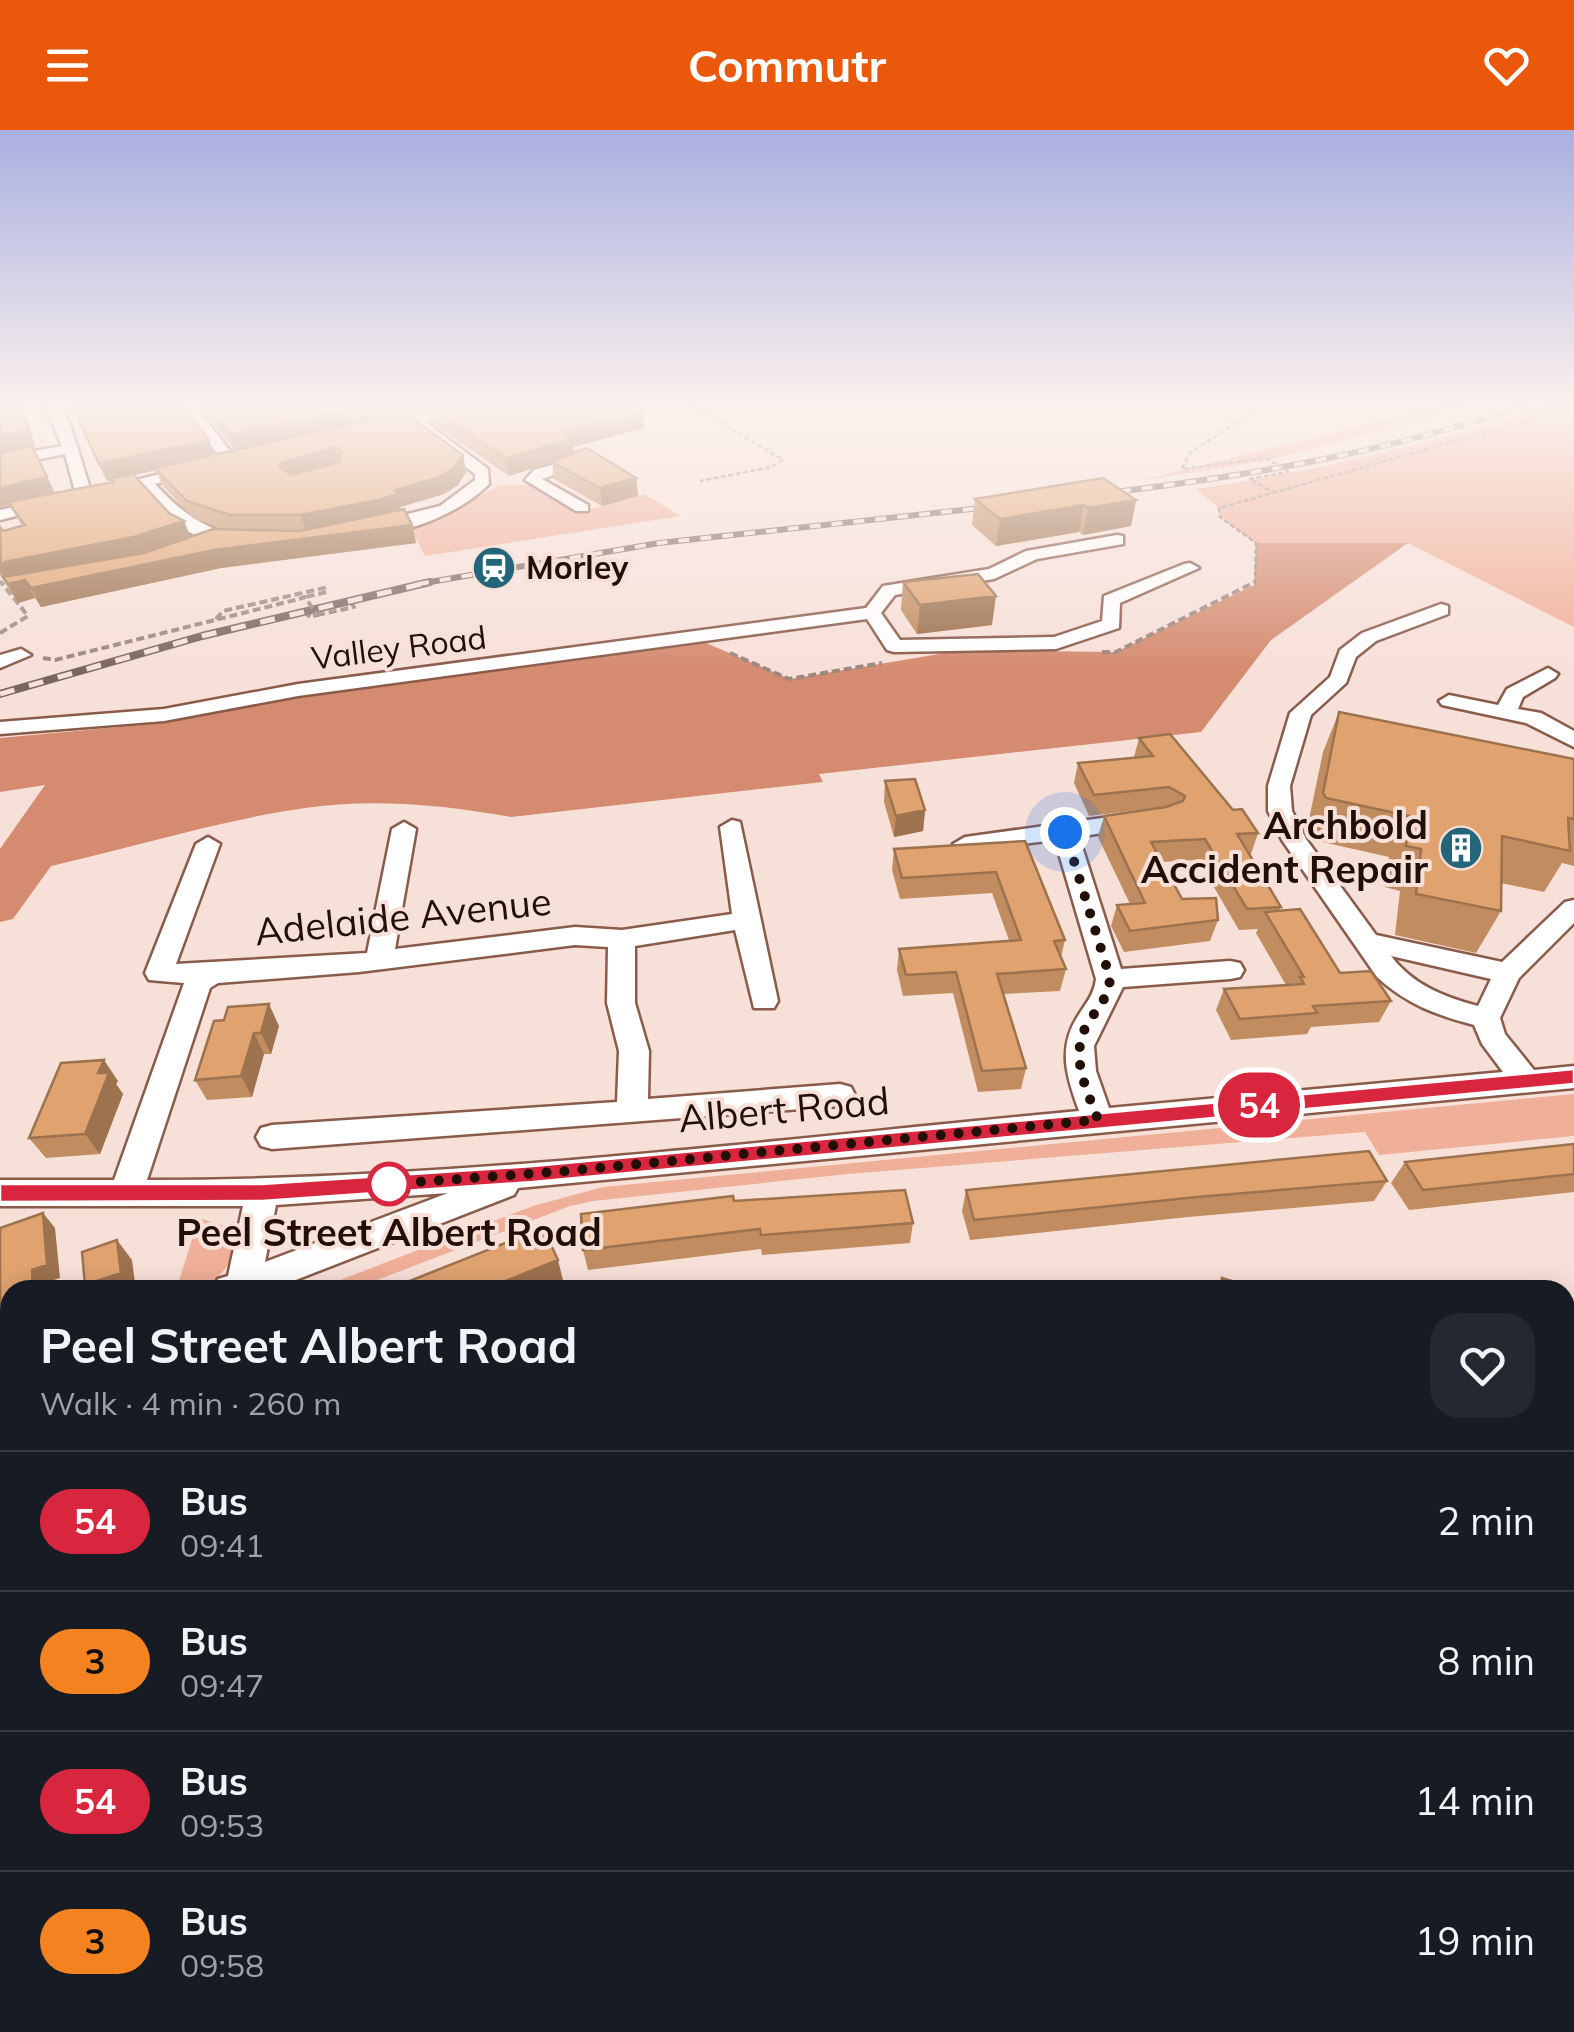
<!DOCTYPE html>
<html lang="en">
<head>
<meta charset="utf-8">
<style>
  :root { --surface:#171b24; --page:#242831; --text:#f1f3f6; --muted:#9ea1a6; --line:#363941; --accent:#ea580c }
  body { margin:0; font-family:Mulish,sans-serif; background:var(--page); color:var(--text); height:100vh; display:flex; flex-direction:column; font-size:38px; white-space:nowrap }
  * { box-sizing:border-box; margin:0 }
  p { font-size:32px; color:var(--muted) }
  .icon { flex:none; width:55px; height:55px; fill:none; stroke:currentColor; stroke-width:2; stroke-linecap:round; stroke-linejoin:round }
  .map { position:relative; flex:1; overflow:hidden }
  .drawer { position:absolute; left:0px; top:1150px; width:1575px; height:752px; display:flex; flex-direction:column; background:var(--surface); border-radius:30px 30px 0 0; box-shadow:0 5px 25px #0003 }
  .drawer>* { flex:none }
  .badge { padding:0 20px; border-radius:32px; font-size:35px; line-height:65px }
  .you { position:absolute; width:50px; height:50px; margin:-25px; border:8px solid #fff; border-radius:50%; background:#1a73e8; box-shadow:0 0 0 15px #1a73e833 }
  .map>.badge { position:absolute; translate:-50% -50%; box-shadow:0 0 0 5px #fff }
  .round { display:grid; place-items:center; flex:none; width:105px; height:105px; border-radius:30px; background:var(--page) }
  .summary { display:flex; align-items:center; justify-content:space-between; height:170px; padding:0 40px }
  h1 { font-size:48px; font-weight:700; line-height:75px }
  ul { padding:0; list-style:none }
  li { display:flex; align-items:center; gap:30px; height:140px; padding:0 40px; border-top:2px solid var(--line) }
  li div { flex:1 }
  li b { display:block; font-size:38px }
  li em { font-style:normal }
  li .badge { min-width:110px; font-weight:700; text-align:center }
  header { display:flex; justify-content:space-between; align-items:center; height:130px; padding:0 40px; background:var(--accent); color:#fff; font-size:45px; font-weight:700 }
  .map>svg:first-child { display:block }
  .green { fill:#f0af98 }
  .forest { fill:#d58b70 }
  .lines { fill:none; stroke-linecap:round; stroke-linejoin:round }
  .minor-casing { stroke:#8a5b49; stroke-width:5 }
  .path-far2 { stroke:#9c877f; stroke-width:2.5; stroke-dasharray:5 2.5; stroke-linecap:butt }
  .path-far1 { stroke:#9c877f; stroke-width:4; stroke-dasharray:8 4; stroke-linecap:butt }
  .path { stroke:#9c877f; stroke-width:8; stroke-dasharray:15 8; stroke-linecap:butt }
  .minor { fill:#fff; fill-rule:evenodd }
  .rail-far1-casing { stroke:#7a665e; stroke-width:6 }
  .rail-casing { stroke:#7a665e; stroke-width:8 }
  .rail-far1 { stroke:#f7e0d8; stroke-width:4; stroke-dasharray:11; stroke-linecap:butt }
  .rail { stroke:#f7e0d8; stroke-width:5; stroke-dasharray:15; stroke-linecap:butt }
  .path-bridge-far1 { stroke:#9c877f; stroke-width:2.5; stroke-dasharray:5 2.5; stroke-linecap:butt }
  .path-bridge { stroke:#9c877f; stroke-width:4; stroke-dasharray:8 4; stroke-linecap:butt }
  .wall { fill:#c18c60; fill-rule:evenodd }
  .shaded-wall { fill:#9d724e }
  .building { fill:#e0a370; stroke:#9d724e; stroke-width:2.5; fill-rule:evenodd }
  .line { fill:#d7263d; stroke:#fff; stroke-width:2.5 }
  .walk { stroke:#210f08; stroke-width:10; stroke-dasharray:0 18 }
  .stop-dot { fill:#fff; stroke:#d7263d; stroke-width:5 }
  .labels { text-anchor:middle; stroke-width:8; stroke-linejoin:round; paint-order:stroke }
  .far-poi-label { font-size:32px; font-weight:bold; fill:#210f08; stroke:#f7e0d8; text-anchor:start }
  .far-street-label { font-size:32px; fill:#210f08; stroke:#f7e0d8 }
  .poi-label { font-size:38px; font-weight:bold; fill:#210f08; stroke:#f7e0d8; text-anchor:end }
  .street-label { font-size:38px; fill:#210f08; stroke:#f7e0d8 }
  .stop-label { font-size:38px; font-weight:bold; fill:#210f08; stroke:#f7e0d8 }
</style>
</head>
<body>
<header><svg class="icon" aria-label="menu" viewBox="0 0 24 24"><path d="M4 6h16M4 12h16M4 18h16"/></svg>Commutr<svg class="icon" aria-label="heart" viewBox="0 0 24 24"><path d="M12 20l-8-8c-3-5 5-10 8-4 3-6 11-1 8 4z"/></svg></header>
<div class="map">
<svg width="1574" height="1902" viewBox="0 0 1574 1902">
  <rect width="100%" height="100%" fill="#f7e0d8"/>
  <path class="green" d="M 1441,276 L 1477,276 L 1265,331 L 1139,351 Z
    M 1549,276 L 1574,276 L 1574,497 L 1408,413 L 1256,413 L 1220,387 L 1219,378 L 1196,359 C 1317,341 1433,313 1549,276 Z
    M 500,355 L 532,355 L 579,382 L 644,364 L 681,386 L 425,426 L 409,395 L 452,381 Z
    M 1574,964 L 1574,1006 L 1379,1025 L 1365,1002 L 848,1044 L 593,1071 L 570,1076 L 351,1160 L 314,1160 L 533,1076 L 603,1057 Z
    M 199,1088 L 225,1096 L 233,1106 L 232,1131 L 206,1160 L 176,1160 Z
    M 645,1892 L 813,1893 L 817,1902 L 641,1902 Z"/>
  <path class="forest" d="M 1256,413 L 1408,413 L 1271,510 L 1201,602 L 819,644 L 823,652 L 511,687 C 445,675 372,668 305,678 C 220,690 134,717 51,736 L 13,789 L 0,792 L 0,719 L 45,655 L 0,662 L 0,608 L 163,593 L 287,569 L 706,513 L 790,549 L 963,520 L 1116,522 L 1254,455 Z"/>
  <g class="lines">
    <g class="minor-casing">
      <path id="minor" d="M 45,276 L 59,276 L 70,294 L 92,365 L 90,368 L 76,365 L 65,324 L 0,337 L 0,327 L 62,316 Z
        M 181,276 L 195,276 L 236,329 L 236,335 L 226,335 Z
        M 451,276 L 473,276 L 424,291 L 488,339 L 489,354 C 462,382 402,408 363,403 L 363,395 L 440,376 L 475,350 L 475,344 L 410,295 L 378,303 L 371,299 Z
        M 579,327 L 587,332 L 584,335 L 542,349 L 588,375 L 588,381 L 576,381 L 525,350 L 534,340 Z
        M 197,334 L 202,336 L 202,342 L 155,354 C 183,384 204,399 245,408 L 245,416 C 200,422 168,387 141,357 L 100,367 L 92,362 Z
        M 51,368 L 59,373 L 57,376 L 0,390 L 0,380 Z
        M 1117,405 L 1123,406 L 1123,414 L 1037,429 L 994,449 L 895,465 L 881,483 L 900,510 L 1054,507 L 1102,491 L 1104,466 L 1184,434 L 1190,433 L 1199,438 L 1120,473 L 1119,498 L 1056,519 L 894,522 L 887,520 L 867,489 L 298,566 L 164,591 L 0,604 L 0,592 L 164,579 L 298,554 L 866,478 L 883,456 L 989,439 L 1026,421 Z
        M 1441,474 L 1448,476 L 1448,484 L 1376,511 L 1356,527 L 1346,553 L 1311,585 L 1290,656 L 1292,681 L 1306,709 L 1376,805 L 1502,832 L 1565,772 L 1574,770 L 1574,793 L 1519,848 L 1500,888 L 1505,904 L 1534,940 L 1574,936 L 1574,958 L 518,1058 L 514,1065 L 270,1160 L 212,1160 L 218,1149 L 228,1146 L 243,1076 L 0,1076 L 0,1050 L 114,1050 L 184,853 L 149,850 L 145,843 L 196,714 L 208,707 L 220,714 L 176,834 L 367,823 L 392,699 L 404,692 L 416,699 L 395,819 L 575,797 L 622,800 L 732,784 L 720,697 L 732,690 L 740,692 L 778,871 L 774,878 L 754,878 L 735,800 L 635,816 L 635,873 L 649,921 L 648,969 L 840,954 L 851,957 L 855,965 L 851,973 L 840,976 L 272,1019 L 261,1016 L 256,1007 L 261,998 L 272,995 L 617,972 L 619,921 L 607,873 L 608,817 L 575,815 L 359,842 L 218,853 L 210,858 L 147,1050 C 458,1050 769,1010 1079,981 C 1067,948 1057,918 1078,886 C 1086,873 1094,865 1096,849 L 1055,710 L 965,721 L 953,714 L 965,707 L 1138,683 L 1150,690 L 1146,695 L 1079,707 L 1121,839 L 1230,831 L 1240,833 L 1244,840 L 1240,847 L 1230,849 L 1123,857 L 1094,916 L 1096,941 L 1109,978 L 1503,942 L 1482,914 L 1474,895 C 1436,885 1406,874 1377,847 L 1282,710 L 1268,681 L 1268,656 L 1290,583 L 1330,547 L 1340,520 L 1362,503 ZM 1391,826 L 1491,849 L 1478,876 C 1444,867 1413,855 1391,826 ZM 448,1063 L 265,1132 L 276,1075 Z
        M 21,519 L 31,525 L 0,538 L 0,525 Z
        M 1548,538 L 1558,544 L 1555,548 L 1523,567 L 1518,579 L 1541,583 L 1574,601 L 1574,617 L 1526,593 L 1442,575 L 1439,571 L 1449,565 L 1498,575 L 1507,559 Z
        M 10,1227 L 10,1261 L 0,1265 L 0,1231 Z
        M 1565,1573 L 1574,1577 L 1574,1627 L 1565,1623 Z
        M 10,1617 L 10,1663 L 0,1667 L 0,1621 Z
        M 1574,1780 L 1574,1835 L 1565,1838 L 1565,1783 Z
        M 581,1892 L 633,1892 L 632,1902 L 580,1902 Z
        M 809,1892 L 861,1892 L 865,1902 L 813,1902 Z
        M 1440,1892 L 1499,1892 L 1495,1902 L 1436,1902 Z"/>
    </g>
    <path class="path-far2" d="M 693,276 L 783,330 L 771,337 L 700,351
      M 1261,276 L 1190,323 L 1182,339 L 1266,328
      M 1249,349 L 1289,342
      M 1252,350 L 1272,362
      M 0,451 L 3,454
      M 1255,454 L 1256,413 L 1220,387 L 1219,378 L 1542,287 L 1574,283"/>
    <path class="path-far1" d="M 307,484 L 310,487
      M 317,485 L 354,477 L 352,474
      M 216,489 L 223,481 L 324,458 L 327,462 L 305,467
      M 0,503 L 28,486 L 1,452
      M 1102,522 L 1116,522 L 1255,452
      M 730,523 L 789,549 L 882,533
      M 43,528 L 55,530 L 299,469"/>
    <path class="path" d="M 322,1902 L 326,1892"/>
    <use href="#minor" class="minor"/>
    <g class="rail-far1-casing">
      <path id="rail-far1" d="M 1098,364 C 1243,347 1384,323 1523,276
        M 418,454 L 659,413 L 999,376"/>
    </g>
    <g class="rail-casing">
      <path id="rail" d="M 0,564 L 202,506 L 430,452"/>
    </g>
    <use href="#rail-far1" class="rail-far1"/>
    <use href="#rail" class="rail"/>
    <path class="path-bridge-far1" d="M 1266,328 L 1289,342"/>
    <path class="path-bridge" d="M 299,469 L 305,467 L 317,485 L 310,487"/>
  </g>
  <path class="wall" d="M 0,276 L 24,276 L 21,276 L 28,291 L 35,317 L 33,317 L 55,363 L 112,352 L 111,350 L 107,351 L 72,276 L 209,310 L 214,325 L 234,320 L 200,276 L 630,276 L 644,298 L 573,317 L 573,323 L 636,348 L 638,366 L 602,376 L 554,349 L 552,332 L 509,346 L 430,292 L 427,277 L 405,282 L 463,325 L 466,342 L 458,355 L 444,364 L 400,377 L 412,395 L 416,413 L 221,438 L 41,477 L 35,468 L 18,473 L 0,445 L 0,397 L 3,401 L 22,396 L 9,375 L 0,377 ZM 156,340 L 162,355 L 194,389 L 224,399 L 190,407 L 184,391 L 169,383 L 134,345 Z
    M 975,369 L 1136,370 L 1131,396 L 1083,405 L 1079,402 L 996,416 L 972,395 Z
    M 903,452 L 992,495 L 917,504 L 901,480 Z
    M 1339,582 L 1574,629 L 1574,736 L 1562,733 L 1544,762 L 1501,753 L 1501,781 L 1476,823 L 1395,805 L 1400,761 L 1385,757 L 1389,727 L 1309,709 L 1306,704 L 1323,622 Z
    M 1139,608 L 1233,680 L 1258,703 L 1251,724 L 1249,724 L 1281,777 L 1279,781 L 1340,843 L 1391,871 L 1379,892 L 1311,897 L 1307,904 L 1231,910 L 1216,880 L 1224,859 L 1286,855 L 1256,803 L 1258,799 L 1239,800 L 1198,730 L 1162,732 L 1182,769 L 1218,790 L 1210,811 L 1124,822 L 1111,796 L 1117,775 L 1130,774 L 1098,707 L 1104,686 L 1163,677 L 1089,686 L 1074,653 L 1078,633 L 1134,627 Z
    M 885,651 L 925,680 L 923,701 L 894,707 L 884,672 Z
    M 1025,711 L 1065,810 L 1061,827 L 1066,839 L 1060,861 L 1004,864 L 1026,938 L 1021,959 L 978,962 L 953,863 L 903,866 L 897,840 L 899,819 L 1009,810 L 992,763 L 900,769 L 892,740 L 894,719 Z
    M 224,890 L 279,896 L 271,924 L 264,924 L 252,967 L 207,970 L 195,950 Z
    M 118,951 L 116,954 L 123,964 L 100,1024 L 46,1028 L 29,1008 Z
    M 1574,1014 L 1574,1062 L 1409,1080 L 1391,1053 L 1405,1032 Z
    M 1387,1051 L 1374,1071 L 1188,1087 L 970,1110 L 962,1081 L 966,1060 Z
    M 734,1071 L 913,1093 L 910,1113 L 762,1125 L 761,1119 L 588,1140 L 583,1120 Z
    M 1143,1892 L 1293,1892 L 1283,1902 L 1147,1902 L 1142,1894 Z"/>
  <path class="shaded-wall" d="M 0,276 L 24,276 L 21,276 L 28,291 L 35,317 L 0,323 Z
    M 361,276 L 433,276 L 235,322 L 230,305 Z
    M 643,282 L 644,298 L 573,317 L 574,325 L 509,346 L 506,329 L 563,303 Z
    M 209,310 L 215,327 L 107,351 L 99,334 Z
    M 335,317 L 339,334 L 287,349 L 279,337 L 282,333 Z
    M 463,325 L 466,342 L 458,355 L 444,364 L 400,377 L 401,381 L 306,402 L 301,385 L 395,360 Z
    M 47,347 L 55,364 L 0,377 L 0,358 Z
    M 636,348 L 638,366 L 602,376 L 600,358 Z
    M 1136,370 L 1131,396 L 1083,405 L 1088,378 Z
    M 1084,375 L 1079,402 L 996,416 L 1000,389 Z
    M 184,391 L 191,408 L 142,425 L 25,450 L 35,468 L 18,473 L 1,443 L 4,432 Z
    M 412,395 L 416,413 L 221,438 L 41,477 L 31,458 L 214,420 Z
    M 996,466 L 992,495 L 917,504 L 920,475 Z
    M 925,680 L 923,701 L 894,707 L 896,686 Z
    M 269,874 L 279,896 L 271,924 L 261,903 Z
    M 254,903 L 264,924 L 252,967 L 241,946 Z
    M 104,930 L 118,951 L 116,954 L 123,964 L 100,1024 L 85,1004 L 98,943 Z
    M 43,1083 L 55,1098 L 60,1148 L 45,1153 L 45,1160 L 33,1160 L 32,1140 Z
    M 117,1110 L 132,1130 L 136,1160 L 89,1160 L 85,1155 Z
    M 558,1130 L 563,1150 L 538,1160 L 483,1160 Z
    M 10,1172 L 10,1186 L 0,1176 Z
    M 10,1353 L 10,1378 L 0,1382 L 0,1357 Z
    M 10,1528 L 10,1552 L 0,1557 L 0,1533 Z
    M 108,1892 L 132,1892 L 133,1902 L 109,1902 Z
    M 492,1892 L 504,1892 L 500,1902 L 489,1902 Z"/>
  <path class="building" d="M 21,276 L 28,301 L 0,305 L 0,279 Z
    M 72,276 L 182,276 L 209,310 L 99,334 Z
    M 207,276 L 361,276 L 230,305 Z
    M 427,276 L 630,276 L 643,282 L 563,303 L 572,308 L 506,329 Z
    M 404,282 L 463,325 L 454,338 L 440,347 L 395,360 L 397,364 L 378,370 L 301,385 L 230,385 L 187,371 L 155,338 ZM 335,317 L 342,322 L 339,332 L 292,345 L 279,337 L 282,333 Z
    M 32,316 L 47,347 L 0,358 L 0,323 Z
    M 587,318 L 636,348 L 600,358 L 552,332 Z
    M 133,344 L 169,383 L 184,391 L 134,407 L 4,432 L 1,443 L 0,397 L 3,401 L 25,395 L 8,372 L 113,352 L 110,349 Z
    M 1103,348 L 1136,370 L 1088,378 L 1084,375 L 1000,389 L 975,369 Z
    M 404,379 L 412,395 L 214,420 L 31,458 L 25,450 L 8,454 L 3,447 L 144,423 L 213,399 L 300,401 Z
    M 978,444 L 996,466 L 920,475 L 903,452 Z
    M 1339,582 L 1574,629 L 1574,689 L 1568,688 L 1570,721 L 1502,706 L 1501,781 L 1416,764 L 1421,719 L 1406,716 L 1409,686 L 1326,668 L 1323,663 Z
    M 1170,604 L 1233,680 L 1242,679 L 1258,703 L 1237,704 L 1281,777 L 1247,779 L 1205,709 L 1151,712 L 1182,769 L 1216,768 L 1218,790 L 1130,801 L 1117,775 L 1145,773 L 1104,686 L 1166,677 L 1183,671 L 1185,666 L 1169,657 L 1094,665 L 1078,633 L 1153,626 L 1139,608 Z
    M 915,649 L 925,680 L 896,686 L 885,651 Z
    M 1025,711 L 1065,810 L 1054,811 L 1066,839 L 997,844 L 1026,938 L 982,941 L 956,842 L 906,845 L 899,819 L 1021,810 L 996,742 L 902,748 L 894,719 Z
    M 1300,779 L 1340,843 L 1371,841 L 1391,871 L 1313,876 L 1317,883 L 1240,889 L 1224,859 L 1304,854 L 1300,847 L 1304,847 L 1265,782 Z
    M 269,874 L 261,903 L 254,903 L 241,946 L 195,950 L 214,891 L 224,890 L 228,877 Z
    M 104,930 L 98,943 L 109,943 L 85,1004 L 29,1008 L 61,933 Z
    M 1574,1014 L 1574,1044 L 1423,1060 L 1405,1032 Z
    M 1369,1021 L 1387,1051 L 1197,1067 L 974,1090 L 966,1060 Z
    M 905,1060 L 913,1093 L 761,1105 L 760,1099 L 583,1120 L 581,1084 L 733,1066 L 734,1071 Z
    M 43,1083 L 47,1135 L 32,1140 L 33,1160 L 10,1160 L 10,1172 L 0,1175 L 0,1098 Z
    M 543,1098 L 558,1130 L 483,1160 L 387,1160 Z
    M 117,1110 L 121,1143 L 85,1155 L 82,1122 Z
    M 1222,1148 L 1260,1160 L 1220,1160 Z
    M 1157,1155 L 1161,1160 L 1147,1160 Z
    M 10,1310 L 10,1353 L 0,1357 L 0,1314 Z
    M 10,1479 L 10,1528 L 0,1533 L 0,1483 Z
    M 10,1778 L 10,1810 L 0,1805 L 0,1794 Z
    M 33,1892 L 108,1892 L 109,1902 L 33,1902 Z
    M 440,1892 L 492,1892 L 489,1902 L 464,1902 Z
    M 1156,1892 L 1293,1892 L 1294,1893 L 1283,1902 L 1161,1902 Z"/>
  <linearGradient id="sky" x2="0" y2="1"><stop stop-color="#a9afe0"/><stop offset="0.51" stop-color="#fbf1ed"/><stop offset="1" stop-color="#fbf1ed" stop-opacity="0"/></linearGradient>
  <rect width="1574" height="542" fill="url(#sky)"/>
  <path class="line" d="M 1574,939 L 1574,954 L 533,1052 L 262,1071 L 0,1072 L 0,1054 L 262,1054 L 533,1036 Z"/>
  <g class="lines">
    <path class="walk" d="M 389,1054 L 378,1055 L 567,1041 L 1098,990 C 1086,957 1068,925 1089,891 C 1099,877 1109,866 1110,848 L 1065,702"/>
  </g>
  <defs>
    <g id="station-disc" transform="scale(2.25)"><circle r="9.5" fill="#246679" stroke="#f7e0d8"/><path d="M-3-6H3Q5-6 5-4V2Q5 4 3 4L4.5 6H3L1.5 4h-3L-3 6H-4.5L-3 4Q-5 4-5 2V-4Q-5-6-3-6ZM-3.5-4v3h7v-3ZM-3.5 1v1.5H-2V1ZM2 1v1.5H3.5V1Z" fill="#fff"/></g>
    <g id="building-disc" transform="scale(2.25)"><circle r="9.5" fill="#246679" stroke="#f7e0d8"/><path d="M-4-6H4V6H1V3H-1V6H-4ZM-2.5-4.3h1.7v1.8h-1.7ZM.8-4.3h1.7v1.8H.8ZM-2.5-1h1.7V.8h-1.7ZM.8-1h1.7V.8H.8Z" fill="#fff"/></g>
  </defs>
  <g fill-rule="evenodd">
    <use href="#station-disc" x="494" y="438"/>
    <use href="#building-disc" x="1461" y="718"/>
  </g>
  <circle class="stop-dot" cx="389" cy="1054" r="20"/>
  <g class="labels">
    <g class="far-poi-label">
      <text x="526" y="449">Morley</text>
    </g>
    <g class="far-street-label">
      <text transform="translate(399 518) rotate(-7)" y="11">Valley Road</text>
    </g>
    <g class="poi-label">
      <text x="1428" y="709">Archbold<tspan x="1428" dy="44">Accident Repair</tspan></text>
    </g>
    <g class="street-label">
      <text transform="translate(403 787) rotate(-6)" y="13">Adelaide Avenue</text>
      <text transform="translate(784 980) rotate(-5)" y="13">Albert Road</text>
    </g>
    <g class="stop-label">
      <text x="389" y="1116">Peel Street Albert Road</text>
    </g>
  </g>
</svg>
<div class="you" style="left:1065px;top:702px"></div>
<b class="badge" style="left:1259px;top:975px;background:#d7263d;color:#fff">54</b>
<section class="drawer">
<div class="summary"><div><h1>Peel Street Albert Road</h1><p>Walk · 4 min · 260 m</p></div><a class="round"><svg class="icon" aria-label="heart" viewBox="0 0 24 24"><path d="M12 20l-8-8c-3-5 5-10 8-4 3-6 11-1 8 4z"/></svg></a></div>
<ul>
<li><span class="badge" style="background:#d7263d;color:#fff">54</span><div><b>Bus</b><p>09:41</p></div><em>2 min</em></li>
<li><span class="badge" style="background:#f58220;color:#111">3</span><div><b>Bus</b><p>09:47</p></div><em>8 min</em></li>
<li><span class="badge" style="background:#d7263d;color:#fff">54</span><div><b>Bus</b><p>09:53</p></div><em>14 min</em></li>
<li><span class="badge" style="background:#f58220;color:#111">3</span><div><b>Bus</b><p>09:58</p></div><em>19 min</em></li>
</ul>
</section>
</div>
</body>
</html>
